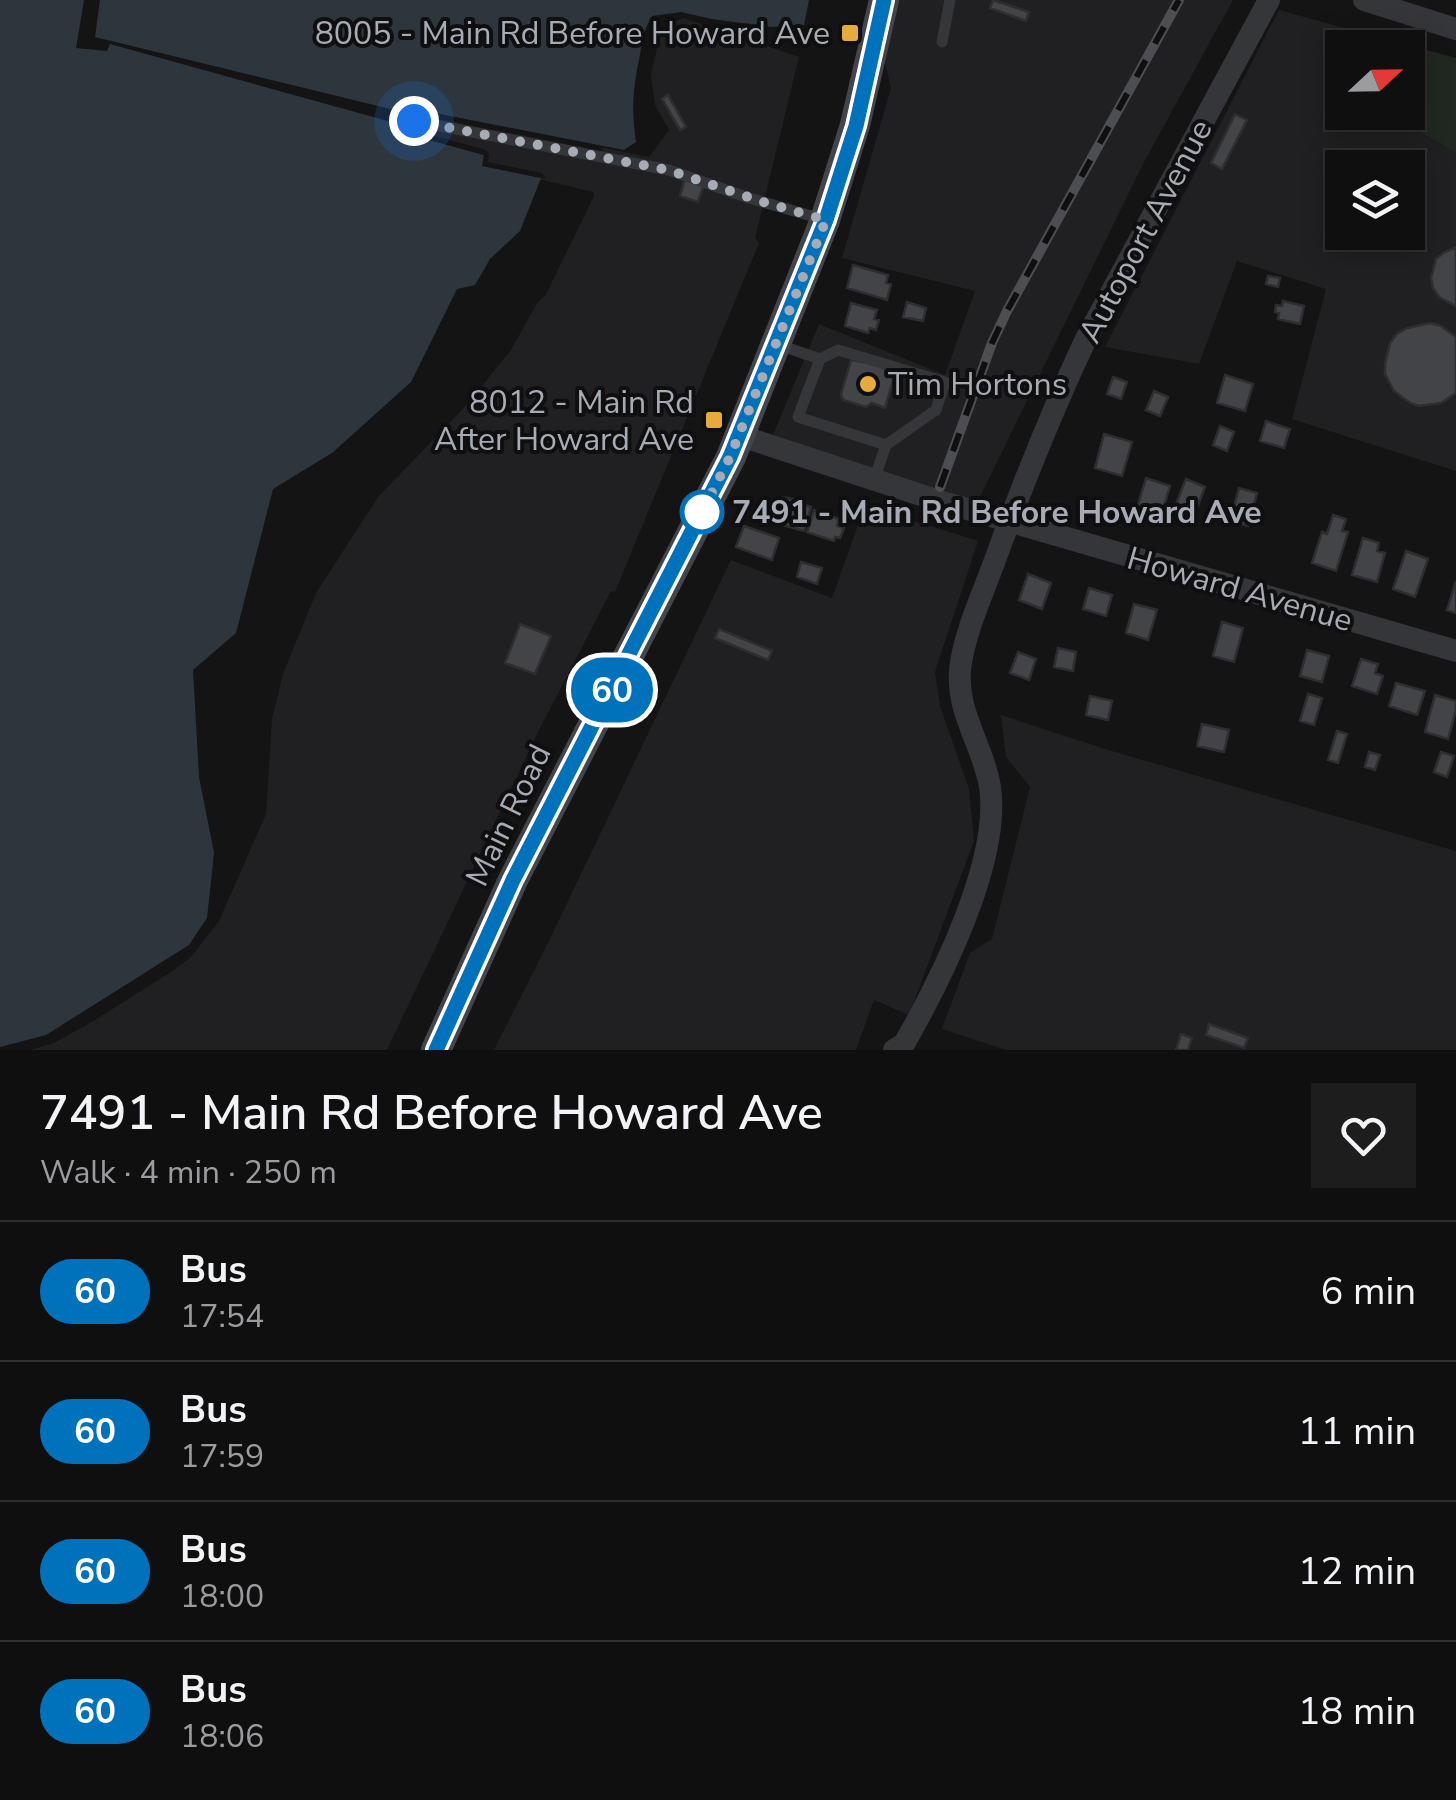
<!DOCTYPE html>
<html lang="en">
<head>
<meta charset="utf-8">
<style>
  :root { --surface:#0f0f10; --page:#1d1d1e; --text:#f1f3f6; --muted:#9b9c9f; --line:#2f2f30 }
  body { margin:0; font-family:"Nunito Sans",sans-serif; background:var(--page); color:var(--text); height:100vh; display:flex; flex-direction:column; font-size:38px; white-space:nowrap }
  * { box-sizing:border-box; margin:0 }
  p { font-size:32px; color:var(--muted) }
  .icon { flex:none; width:55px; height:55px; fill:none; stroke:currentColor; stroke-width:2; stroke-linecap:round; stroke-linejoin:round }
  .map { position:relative; height:1050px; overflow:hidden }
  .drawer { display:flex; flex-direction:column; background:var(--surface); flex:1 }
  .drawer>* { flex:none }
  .badge { padding:0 20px; border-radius:32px; font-size:35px; line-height:65px }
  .needle { width:65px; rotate:68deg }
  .buttons { position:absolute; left:1325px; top:30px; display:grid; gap:20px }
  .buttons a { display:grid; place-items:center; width:100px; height:100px; border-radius:0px; background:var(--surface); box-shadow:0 5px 25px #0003,0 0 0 2px var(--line); font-size:50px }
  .you { position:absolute; width:50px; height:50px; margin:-25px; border:8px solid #fff; border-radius:50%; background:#1a73e8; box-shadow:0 0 0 15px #1a73e833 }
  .map>.badge { position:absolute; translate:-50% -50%; box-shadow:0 0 0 5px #fff }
  .round { display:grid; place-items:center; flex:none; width:105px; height:105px; border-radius:0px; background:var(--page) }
  .overview { display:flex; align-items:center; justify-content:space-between; height:170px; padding:0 40px }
  h1 { font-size:48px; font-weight:600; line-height:75px }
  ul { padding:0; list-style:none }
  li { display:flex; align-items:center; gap:30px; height:140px; padding:0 40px; border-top:2px solid var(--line) }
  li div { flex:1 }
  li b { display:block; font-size:38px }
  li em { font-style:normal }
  li .badge { min-width:110px; font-weight:700; text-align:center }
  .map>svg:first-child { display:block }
  .built { fill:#202022; fill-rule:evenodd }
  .green { fill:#202821 }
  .water { fill:#2e363d }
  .pier { fill:#141415 }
  .building { fill:#434448; stroke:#2e2e31; stroke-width:2.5 }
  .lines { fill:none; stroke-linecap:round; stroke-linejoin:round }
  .service { stroke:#35363a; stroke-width:11 }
  .minor { stroke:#35363a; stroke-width:22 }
  .secondary { stroke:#43454a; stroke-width:30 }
  .rail-casing { stroke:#4c4e53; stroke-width:10 }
  .rail { stroke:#0f0f10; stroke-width:6; stroke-dasharray:19; stroke-linecap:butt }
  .line-casing { stroke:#fff; stroke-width:22 }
  .line { stroke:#0072bc; stroke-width:15 }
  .walk { stroke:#a6abb5; stroke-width:10; stroke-dasharray:0 18 }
  .poi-dot { fill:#e5ab3d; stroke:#0f0f10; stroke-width:4 }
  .stop-dot { fill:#fff; stroke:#0072bc; stroke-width:5 }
  .labels { text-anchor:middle; stroke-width:8; stroke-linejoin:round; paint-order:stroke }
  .poi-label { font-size:32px; fill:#a6abb5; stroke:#0f0f10; text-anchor:end }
  .street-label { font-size:32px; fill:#a6abb5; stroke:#0f0f10 }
  .stop-label { font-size:32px; font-weight:bold; fill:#a6abb5; stroke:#0f0f10; text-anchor:start }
</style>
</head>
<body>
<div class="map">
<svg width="1456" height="1050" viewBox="0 0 1456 1050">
  <rect width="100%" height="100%" fill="#141415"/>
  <path class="built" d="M 890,0 L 1233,0 L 1143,164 L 973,511 L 770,442 L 819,324 L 945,375 L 975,291 L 842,258 L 891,88 L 881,43 Z
    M 1279,10 L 1363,33 L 1369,47 L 1342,48 L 1342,112 L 1395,113 L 1398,120 L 1456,153 L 1456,471 L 1292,419 L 1326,289 L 1237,261 L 1199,364 L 1105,347 ZM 1342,168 L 1408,168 L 1408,232 L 1342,232 Z
    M 683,18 L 799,57 L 755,238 L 759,243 L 615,592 L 611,591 L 537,734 L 387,1050 L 31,1050 L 54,1043 L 90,1023 L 171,972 L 191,957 L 219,921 L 266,814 L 272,719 L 283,674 L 316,593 L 378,497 L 463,409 L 511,350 L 536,305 L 546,294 L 594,196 L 594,192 L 482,166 L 484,156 L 404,133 L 395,123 L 409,108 L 649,157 L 669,130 L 655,105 L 651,74 L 662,28 Z
    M 863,511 L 924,524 L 978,541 L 935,672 L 940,706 L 969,789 L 974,841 L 909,1015 L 874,1000 L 856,1050 L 494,1050 L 548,943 L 731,560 L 832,598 Z
    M 1001,715 L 1105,749 L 1456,851 L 1456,1050 L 1006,1050 L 942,1029 L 970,953 L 992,939 L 1030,787 L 1006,757 Z"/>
  <path class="green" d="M 1363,33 L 1456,58 L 1456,153 L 1397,119 L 1395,113 L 1408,112 L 1408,48 L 1369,47 Z"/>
  <path class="water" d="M 0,0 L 809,0 L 804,25 L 771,27 L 712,19 L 681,12 L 652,16 C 644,29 643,39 640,54 C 633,89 631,107 636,142 L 624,150 L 409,108 L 404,133 L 484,155 L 483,166 L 541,178 L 520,231 L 490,259 L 475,285 L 457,289 L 411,382 L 332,453 L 273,489 L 236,633 L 193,670 L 199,777 L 214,853 L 207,918 L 189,945 L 46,1035 L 0,1047 Z"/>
  <path class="pier" d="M 84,0 L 100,0 L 95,37 L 407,113 L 409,108 L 603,147 L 602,151 L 413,114 L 409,129 L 486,150 L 489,154 L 488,162 L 542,173 L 546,179 L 482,166 L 484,155 L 404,133 L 395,123 L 110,44 L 107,51 L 76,48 Z"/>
  <path class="building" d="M 993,0 L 1029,12 L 1026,21 L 990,8 Z
    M 668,95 L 686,127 L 680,130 L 662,99 Z
    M 1235,114 L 1247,120 L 1222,169 L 1211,163 Z
    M 685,178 L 704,184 L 698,202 L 680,196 Z
    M 1456,247 L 1456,306 L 1439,297 L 1433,288 L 1431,278 L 1436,259 L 1443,253 Z
    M 853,265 L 888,275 L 886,283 L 891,284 L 887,300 L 847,288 Z
    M 1268,276 L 1280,278 L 1278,287 L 1266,284 Z
    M 1283,301 L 1304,306 L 1300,324 L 1278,319 L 1279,313 L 1275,312 L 1276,305 L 1282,306 Z
    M 907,302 L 926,308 L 923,321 L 903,317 Z
    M 851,303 L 877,310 L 874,319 L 879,320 L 876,330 L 870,328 L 868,333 L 845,326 Z
    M 1430,323 L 1441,326 L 1456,337 L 1456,393 L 1441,403 L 1419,406 L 1410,403 L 1394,391 L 1385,374 L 1385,364 L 1390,343 L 1397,334 L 1407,328 Z
    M 851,360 L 889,366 L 895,374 L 885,408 L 872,403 L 866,407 L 843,400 L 841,394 Z
    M 1225,375 L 1253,384 L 1245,411 L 1217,403 Z
    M 1113,377 L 1127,382 L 1121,399 L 1107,394 Z
    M 1154,391 L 1168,397 L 1160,416 L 1146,410 Z
    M 1266,421 L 1290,429 L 1284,448 L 1260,441 Z
    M 1220,426 L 1234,432 L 1227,451 L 1213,445 Z
    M 1104,434 L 1132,442 L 1122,476 L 1095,468 Z
    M 1146,478 L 1170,486 L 1159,522 L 1135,515 Z
    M 1186,479 L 1205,487 L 1194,516 L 1174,509 Z
    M 1239,488 L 1257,493 L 1248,526 L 1230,521 Z
    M 782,497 L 803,501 L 802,504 L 811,507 L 804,531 L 775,523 Z
    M 814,510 L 839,519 L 837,526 L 844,528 L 840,538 L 835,537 L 834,541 L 807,532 Z
    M 1333,515 L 1346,519 L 1342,531 L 1348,532 L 1336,571 L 1312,563 L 1322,532 L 1327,534 Z
    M 744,526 L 779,538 L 772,560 L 736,547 Z
    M 1363,538 L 1379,543 L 1377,551 L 1385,553 L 1377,582 L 1352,575 Z
    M 1406,551 L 1428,559 L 1415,597 L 1393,589 Z
    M 801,562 L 822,568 L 817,584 L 797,577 Z
    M 1028,574 L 1051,583 L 1042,609 L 1019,600 Z
    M 1456,581 L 1456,613 L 1447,610 Z
    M 1089,588 L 1112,595 L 1106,616 L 1083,609 Z
    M 1134,604 L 1157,610 L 1148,640 L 1126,633 Z
    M 1222,622 L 1243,628 L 1234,662 L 1213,656 Z
    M 520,624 L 551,636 L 535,674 L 505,663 Z
    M 719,629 L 772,651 L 768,660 L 715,638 Z
    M 1058,648 L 1076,652 L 1073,671 L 1054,667 Z
    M 1307,650 L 1329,656 L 1322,682 L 1300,676 Z
    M 1018,652 L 1036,659 L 1029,680 L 1010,673 Z
    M 1361,659 L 1378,664 L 1375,673 L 1383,676 L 1377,694 L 1352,686 Z
    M 1396,683 L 1425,691 L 1417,715 L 1389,706 Z
    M 1308,694 L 1322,698 L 1314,725 L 1300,721 Z
    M 1435,695 L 1456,701 L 1456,710 L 1448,739 L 1425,732 Z
    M 1090,696 L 1112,701 L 1108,720 L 1086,715 Z
    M 1202,724 L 1229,730 L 1224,752 L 1197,746 Z
    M 1337,731 L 1347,734 L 1338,763 L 1328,760 Z
    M 1369,752 L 1380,755 L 1375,770 L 1365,767 Z
    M 1441,752 L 1454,756 L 1447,777 L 1434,772 Z
    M 1209,1024 L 1248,1038 L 1244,1048 L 1206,1035 Z
    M 1181,1034 L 1192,1038 L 1188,1050 L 1176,1050 Z"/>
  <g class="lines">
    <path class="service" d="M 942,42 L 950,0
      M 414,121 L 669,170 L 749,198 L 822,219
      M 776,344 L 820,359
      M 874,480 L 886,445 L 936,410 L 945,382 L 838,350 L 820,359 L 798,417 L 886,445"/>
    <path class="minor" d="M 1364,0 L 1456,29
      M 738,435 L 936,500 L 1456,651
      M 894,1050 L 904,1044 C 940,981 1001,861 990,787 C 983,743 953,710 961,662 C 967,627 983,593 995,560 C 1022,486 1051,413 1085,341 L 1269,0"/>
    <path class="secondary" d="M 436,1050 L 513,880 L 731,457 L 825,220 L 855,125 L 884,0"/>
    <g class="rail-casing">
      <path id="rail" d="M 940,487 L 992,343 L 1007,311 L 1179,0"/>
    </g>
    <use href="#rail" class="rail"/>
  </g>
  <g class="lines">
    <g class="line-casing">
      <path id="line" d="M 436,1050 L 513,880 L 730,457 L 826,220 L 856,126 L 884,0"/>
    </g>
    <use href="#line" class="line"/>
    <path class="walk" d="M 414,121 L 668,170 L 763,202 L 826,220 L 730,457 L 694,528 L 702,512"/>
  </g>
  <g class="poi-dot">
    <rect x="840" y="23" width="20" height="20" rx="5"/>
    <circle cx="868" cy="384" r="10"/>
    <rect x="704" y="410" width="20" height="20" rx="5"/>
  </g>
  <circle class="stop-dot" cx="702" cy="512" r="20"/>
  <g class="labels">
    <g class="poi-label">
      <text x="830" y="44">8005 - Main Rd Before Howard Ave</text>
      <text x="888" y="395" text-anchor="start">Tim Hortons</text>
      <text x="694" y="413">8012 - Main Rd<tspan x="694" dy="37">After Howard Ave</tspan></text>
    </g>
    <g class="street-label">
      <text transform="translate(1145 231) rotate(-62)" y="11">Autoport Avenue</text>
      <text transform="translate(1240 589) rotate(16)" y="11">Howard Avenue</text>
      <text transform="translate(508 815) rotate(-64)" y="11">Main Road</text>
    </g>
    <g class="stop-label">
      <text x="732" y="523">7491 - Main Rd Before Howard Ave</text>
    </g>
  </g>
</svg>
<div class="buttons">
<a><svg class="needle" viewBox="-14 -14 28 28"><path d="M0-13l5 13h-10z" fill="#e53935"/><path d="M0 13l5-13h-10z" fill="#9b9c9f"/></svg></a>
<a><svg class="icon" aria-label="layers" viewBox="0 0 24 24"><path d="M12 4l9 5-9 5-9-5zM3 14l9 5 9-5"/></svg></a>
</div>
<div class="you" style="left:414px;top:121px"></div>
<b class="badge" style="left:612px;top:690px;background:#0072bc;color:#fff">60</b>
</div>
<section class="drawer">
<div class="overview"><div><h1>7491 - Main Rd Before Howard Ave</h1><p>Walk · 4 min · 250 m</p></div><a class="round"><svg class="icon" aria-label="heart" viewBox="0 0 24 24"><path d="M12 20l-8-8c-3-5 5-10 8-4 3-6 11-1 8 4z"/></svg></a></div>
<ul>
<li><span class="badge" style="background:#0072bc;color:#fff">60</span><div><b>Bus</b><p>17:54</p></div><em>6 min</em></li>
<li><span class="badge" style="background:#0072bc;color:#fff">60</span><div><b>Bus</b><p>17:59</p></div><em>11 min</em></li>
<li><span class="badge" style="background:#0072bc;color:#fff">60</span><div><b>Bus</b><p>18:00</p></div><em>12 min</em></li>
<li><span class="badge" style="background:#0072bc;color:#fff">60</span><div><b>Bus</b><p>18:06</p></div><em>18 min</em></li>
</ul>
</section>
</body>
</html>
